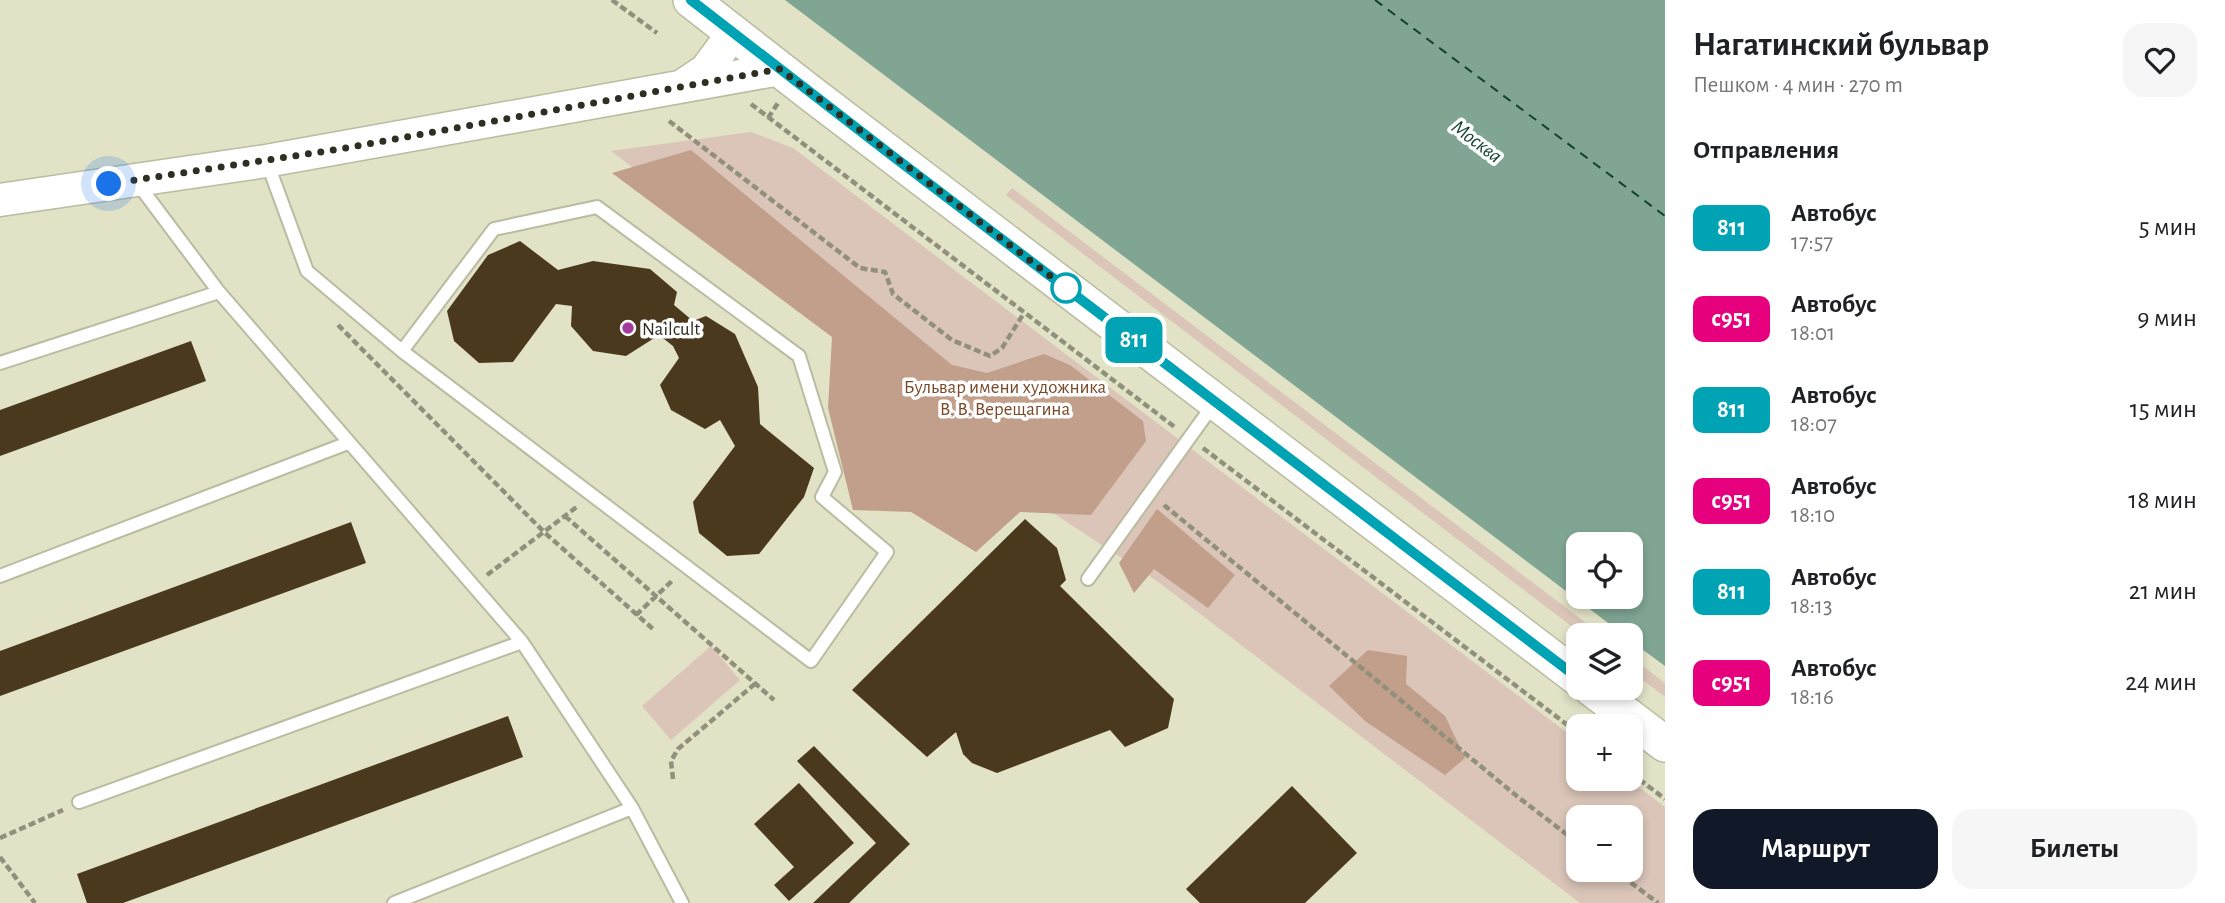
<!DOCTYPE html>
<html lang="ru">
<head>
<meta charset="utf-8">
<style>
  :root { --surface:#fff; --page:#f6f6f6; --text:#202124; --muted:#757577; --accent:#111827 }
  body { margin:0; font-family:"Alegreya Sans",sans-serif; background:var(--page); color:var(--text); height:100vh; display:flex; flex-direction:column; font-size:26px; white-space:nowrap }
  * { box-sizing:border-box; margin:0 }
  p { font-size:23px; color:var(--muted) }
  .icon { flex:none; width:38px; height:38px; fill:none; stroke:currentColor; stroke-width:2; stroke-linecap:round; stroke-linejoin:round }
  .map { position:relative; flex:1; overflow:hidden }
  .sheet { display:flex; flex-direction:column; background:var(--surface); width:560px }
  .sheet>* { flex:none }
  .badge { padding:0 14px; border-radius:10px; font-size:24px; line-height:46px }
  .tools { position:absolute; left:1566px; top:532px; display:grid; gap:14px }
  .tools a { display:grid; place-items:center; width:77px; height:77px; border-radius:14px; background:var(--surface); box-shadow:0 4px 10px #0003; font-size:35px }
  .you { position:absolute; width:35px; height:35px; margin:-18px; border:5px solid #fff; border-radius:50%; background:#1a73e8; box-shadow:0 0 0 10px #1a73e833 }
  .map>.badge { position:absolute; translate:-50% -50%; box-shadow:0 0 0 4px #fff }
  h2 { padding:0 28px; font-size:26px; line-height:63px }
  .round { display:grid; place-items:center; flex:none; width:74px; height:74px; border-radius:21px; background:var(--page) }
  .headline { display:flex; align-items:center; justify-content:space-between; height:119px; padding:0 28px }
  h1 { font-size:33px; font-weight:700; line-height:52px }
  .primary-button { display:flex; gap:14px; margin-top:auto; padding:14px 28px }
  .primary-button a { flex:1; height:80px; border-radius:21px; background:var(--accent); color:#fff; font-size:28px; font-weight:700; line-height:80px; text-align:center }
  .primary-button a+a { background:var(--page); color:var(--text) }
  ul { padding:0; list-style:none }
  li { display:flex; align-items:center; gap:21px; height:91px; padding:0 28px }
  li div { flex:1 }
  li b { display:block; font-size:26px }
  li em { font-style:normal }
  li .badge { min-width:77px; font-weight:700; text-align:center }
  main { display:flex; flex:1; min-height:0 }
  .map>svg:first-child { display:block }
  .green { fill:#dac5b8; fill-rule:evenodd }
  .forest { fill:#c19f8b }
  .water { fill:#80a693; fill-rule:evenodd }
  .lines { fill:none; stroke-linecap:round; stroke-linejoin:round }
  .ferry { stroke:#10422e; stroke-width:2; stroke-dasharray:9 7; stroke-linecap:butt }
  .building { fill:#4a391c }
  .service-casing { stroke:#babba0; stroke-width:16 }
  .tertiary-casing { stroke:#babba0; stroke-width:35 }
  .secondary-casing { stroke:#babba0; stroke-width:38 }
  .path { stroke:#90907c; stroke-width:4.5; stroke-dasharray:7 3.5; stroke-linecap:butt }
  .service { stroke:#fff; stroke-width:12 }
  .tertiary { stroke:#fff; stroke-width:32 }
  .secondary { stroke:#fff; stroke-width:35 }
  .line-casing { stroke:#fff; stroke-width:16 }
  .line { stroke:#00a3b4; stroke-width:10 }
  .walk { stroke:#2e2e23; stroke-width:7; stroke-dasharray:0 12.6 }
  .stop-dot { fill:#fff; stroke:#00a3b4; stroke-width:3.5 }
  .poi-dot { fill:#a33b9d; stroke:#fff; stroke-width:2.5 }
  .labels { text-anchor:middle; stroke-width:7; stroke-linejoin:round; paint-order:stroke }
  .poi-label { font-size:19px; fill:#2e2e23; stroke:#fff; text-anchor:start }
  .park-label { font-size:19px; fill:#794929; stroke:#fff }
  .water-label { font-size:21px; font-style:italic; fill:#10422e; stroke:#fff }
</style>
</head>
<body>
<main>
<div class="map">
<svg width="1665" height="903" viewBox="0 0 1665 903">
  <rect width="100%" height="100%" fill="#e1e2c6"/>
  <path class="green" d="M 751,132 L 793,148 L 1578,741 L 1578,779 L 1628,779 L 1665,807 L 1665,903 L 1580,903 L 1157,581 L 949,445 L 917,383 L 611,151 ZM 1578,817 L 1631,817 L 1631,870 L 1578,870 Z
    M 1012,188 L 1602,635 L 1583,635 L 1006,195 Z
    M 711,646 L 740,680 L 671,740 L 642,706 Z
    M 1631,657 L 1665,683 L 1665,697 L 1631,671 Z"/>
  <path class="forest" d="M 691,150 L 952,365 L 987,373 L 1044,354 L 1070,365 L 1143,421 L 1146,441 L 1091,515 L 1020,512 L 976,552 L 911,512 L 853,510 L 828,408 L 832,337 L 612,173 Z
    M 1157,509 L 1235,575 L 1208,608 L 1154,569 L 1134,593 L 1119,563 Z
    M 1368,650 L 1407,656 L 1406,684 L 1445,716 L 1465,758 L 1445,775 L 1365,721 L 1329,686 Z"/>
  <path class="water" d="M 785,0 L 1665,0 L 1665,666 L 1631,641 L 1631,635 L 1624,635 ZM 1578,544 L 1631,544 L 1631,597 L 1578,597 Z"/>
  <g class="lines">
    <path class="ferry" d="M 1375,0 L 1665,216"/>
  </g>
  <path class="building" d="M 520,241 L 558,270 L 593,261 L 650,269 L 677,292 L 674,305 L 693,321 L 706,316 L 735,334 L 758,387 L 760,424 L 814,468 L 804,497 L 759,554 L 727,556 L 699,533 L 693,502 L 735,446 L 720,420 L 705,429 L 671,410 L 660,385 L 679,358 L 673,346 L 659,335 L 626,356 L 593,351 L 571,326 L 572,306 L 556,304 L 513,362 L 479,363 L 454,341 L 447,311 L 488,255 Z
    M 191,341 L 206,381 L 0,456 L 0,410 Z
    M 1025,519 L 1057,548 L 1066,580 L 1060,586 L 1174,699 L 1168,728 L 1125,747 L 1110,730 L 997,773 L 972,763 L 963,754 L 956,732 L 927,757 L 852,690 Z
    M 351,522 L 366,563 L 0,696 L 0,651 Z
    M 508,716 L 523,757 L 123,903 L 87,903 L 77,874 Z
    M 814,746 L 910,844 L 849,903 L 813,903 L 876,843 L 797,761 Z
    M 799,783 L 854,843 L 789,901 L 774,885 L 794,867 L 754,824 Z
    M 1292,786 L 1357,853 L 1305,903 L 1200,903 L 1186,889 Z"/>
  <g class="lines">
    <g class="service-casing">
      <path id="service" d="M 267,162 L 307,271 L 402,351 L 811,661 L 887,552 L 822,497 L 835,472 L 799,356 L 597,207 L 494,229 L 402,351
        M 138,184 L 219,292 L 522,642 L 632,808 L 682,903
        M 0,363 L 219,292
        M 0,576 L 348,443
        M 1088,579 L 1213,405
        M 79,802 L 522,642
        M 394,903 L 632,808"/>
    </g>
    <g class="tertiary-casing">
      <path id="tertiary" d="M 682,86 L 706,70 L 734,32
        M 0,200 L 266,161 L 780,69"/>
    </g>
    <g class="secondary-casing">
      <path id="secondary" d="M 691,0 L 809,92 L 1578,678
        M 1591,688 L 1665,744"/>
    </g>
    <path class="path" d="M 612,0 L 657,33
      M 751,104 L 1176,428
      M 768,118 L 778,103
      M 669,121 L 860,268 L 885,272 L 893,294 L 952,340 L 990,356 L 1002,348 L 1024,313
      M 338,325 L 544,532 L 653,629
      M 1203,448 L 1578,733
      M 1164,505 L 1518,797 L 1578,843
      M 565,516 L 774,700
      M 487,575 L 578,506
      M 636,615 L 674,579
      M 1631,773 L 1665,799
      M 673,779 L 671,761 L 678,749 L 756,683
      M 0,838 L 63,810
      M 0,857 L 35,903
      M 1614,870 L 1658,903"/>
    <use href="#service" class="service"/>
    <use href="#tertiary" class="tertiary"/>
    <use href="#secondary" class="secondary"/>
  </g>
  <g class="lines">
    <g class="line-casing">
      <path id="line" d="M 691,0 L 890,154 L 1578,678"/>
    </g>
    <use href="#line" class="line"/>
    <path class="walk" d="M 109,184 L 340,149 L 780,69 L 1066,288"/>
  </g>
  <circle class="stop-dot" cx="1066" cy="288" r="14"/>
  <circle class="poi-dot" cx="628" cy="328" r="7"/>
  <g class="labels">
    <g class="poi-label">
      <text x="642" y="335">Nailcult</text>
    </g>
    <g class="park-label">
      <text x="1005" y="393">Бульвар имени художника<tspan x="1005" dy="22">В. В. Верещагина</tspan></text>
    </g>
    <g class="water-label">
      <text transform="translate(1477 141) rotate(37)" y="7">Москва</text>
    </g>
  </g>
</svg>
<div class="tools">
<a><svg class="icon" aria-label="locate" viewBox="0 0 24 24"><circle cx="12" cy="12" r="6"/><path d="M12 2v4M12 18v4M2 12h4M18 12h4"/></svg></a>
<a><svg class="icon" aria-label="layers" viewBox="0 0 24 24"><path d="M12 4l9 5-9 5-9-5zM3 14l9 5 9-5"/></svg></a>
<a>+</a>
<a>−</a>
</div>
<div class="you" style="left:109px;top:184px"></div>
<b class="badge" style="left:1134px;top:340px;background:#00a3b4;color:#fff">811</b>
</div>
<section class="sheet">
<div class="headline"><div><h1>Нагатинский бульвар</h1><p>Пешком · 4 мин · 270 m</p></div><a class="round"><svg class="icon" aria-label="heart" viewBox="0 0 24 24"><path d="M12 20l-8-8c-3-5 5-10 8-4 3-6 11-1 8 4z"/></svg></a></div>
<h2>Отправления</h2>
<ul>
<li><span class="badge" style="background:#00a3b4;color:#fff">811</span><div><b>Автобус</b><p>17:57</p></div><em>5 мин</em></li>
<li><span class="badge" style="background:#e6007e;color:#fff">с951</span><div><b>Автобус</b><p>18:01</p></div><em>9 мин</em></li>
<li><span class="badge" style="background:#00a3b4;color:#fff">811</span><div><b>Автобус</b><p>18:07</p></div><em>15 мин</em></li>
<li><span class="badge" style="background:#e6007e;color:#fff">с951</span><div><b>Автобус</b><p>18:10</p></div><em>18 мин</em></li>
<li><span class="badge" style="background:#00a3b4;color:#fff">811</span><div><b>Автобус</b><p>18:13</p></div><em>21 мин</em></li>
<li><span class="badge" style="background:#e6007e;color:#fff">с951</span><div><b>Автобус</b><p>18:16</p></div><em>24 мин</em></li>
</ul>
<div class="primary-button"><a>Маршрут</a><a>Билеты</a></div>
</section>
</main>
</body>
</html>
